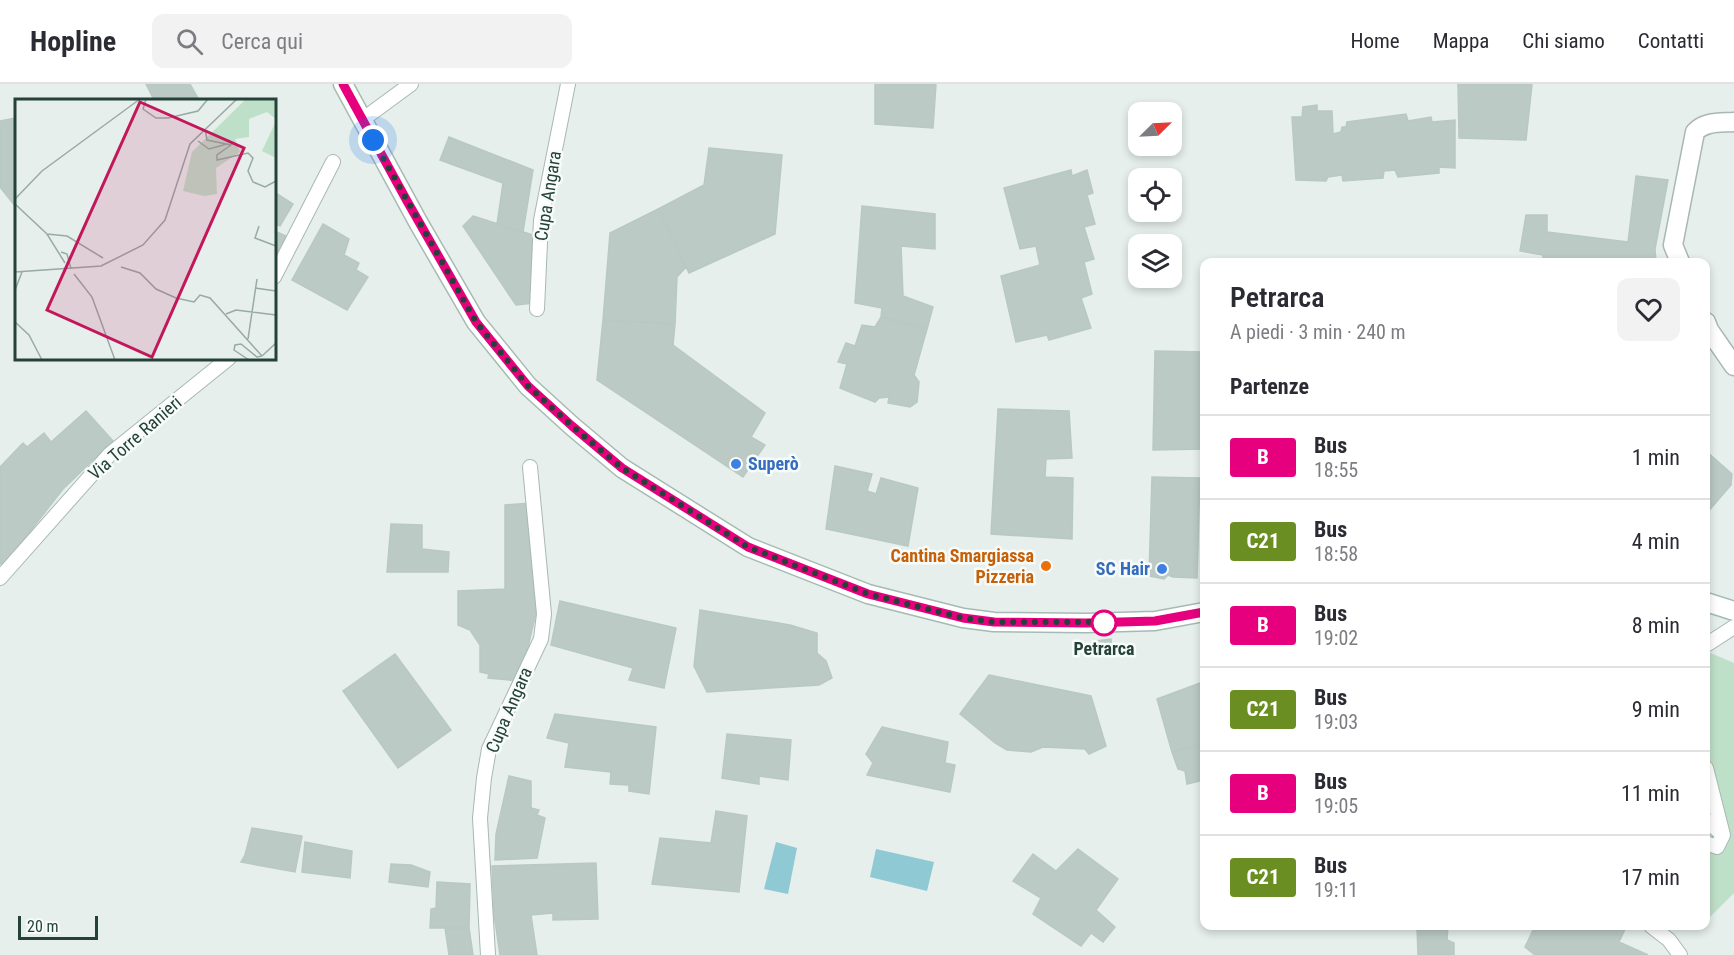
<!DOCTYPE html>
<html lang="it">
<head>
<meta charset="utf-8">
<style>
  :root { --surface:#fff; --page:#f2f2f3; --text:#2b2b33; --muted:#7c7c81; --line:#e1e1e2 }
  body { margin:0; font-family:"Roboto Condensed",sans-serif; background:var(--page); color:var(--text); height:100vh; display:flex; flex-direction:column; font-size:22px; white-space:nowrap }
  * { box-sizing:border-box; margin:0 }
  p { font-size:20px; color:var(--muted) }
  .icon { flex:none; width:33px; height:33px; fill:none; stroke:currentColor; stroke-width:2; stroke-linecap:round; stroke-linejoin:round }
  .map { position:relative; flex:1; overflow:hidden }
  .panel { position:absolute; left:1200px; top:174px; width:510px; height:672px; display:flex; flex-direction:column; background:var(--surface); border-radius:12px; box-shadow:0 3px 9px #0003 }
  .panel>* { flex:none }
  .badge { padding:0 12px; border-radius:4px; font-size:21px; line-height:39px }
  .needle { width:39px; rotate:66deg }
  .controls { position:absolute; left:1128px; top:18px; display:grid; gap:12px }
  .controls a { display:grid; place-items:center; width:54px; height:54px; border-radius:12px; background:var(--surface); box-shadow:0 3px 9px #0003; font-size:30px }
  .scale { position:absolute; left:18px; bottom:15px; width:80px; box-sizing:border-box; padding-left:6px; border:3px solid #24423a; border-top:0; font-size:16px; line-height:21px; white-space:nowrap; color:#24423a; -webkit-text-stroke:4px #f7fbf9; paint-order:stroke }
  .you { position:absolute; width:30px; height:30px; margin:-15px; border:4px solid #fff; border-radius:50%; background:#1a73e8; box-shadow:0 0 0 9px #1a73e833 }
  .map>.badge { position:absolute; translate:-50% -50%; box-shadow:0 0 0 3px #fff }
  h2 { padding:0 30px; font-size:22px; line-height:54px }
  .round { display:grid; place-items:center; flex:none; width:63px; height:63px; border-radius:12px; background:var(--page) }
  .summary { display:flex; align-items:center; justify-content:space-between; height:102px; padding:0 30px }
  h1 { font-size:28px; font-weight:600; line-height:45px }
  ul { padding:0; list-style:none }
  li { display:flex; align-items:center; gap:18px; height:84px; padding:0 30px; border-top:2px solid var(--line) }
  li div { flex:1 }
  li b { display:block; font-size:22px }
  li em { font-style:normal }
  li .badge { min-width:66px; font-weight:700; text-align:center }
  header { display:flex; align-items:center; gap:36px; box-sizing:border-box; height:84px; padding:0 30px; background:var(--surface); border-bottom:2px solid var(--line) }
  header strong { font-size:28px }
  nav { display:flex; gap:33px; margin-inline-start:auto; font-size:21px }
  .search { width:420px; height:54px; background:var(--page); display:flex; align-items:center; gap:15px; box-sizing:border-box; padding:0 21px; border-radius:12px; color:var(--muted); font-size:22px }
  .map>svg:first-child { display:block }
  .green { fill:#bfe0c8 }
  .water { fill:#8ec9d4 }
  .building { fill:#bbcac4; stroke:#b8c9c2; stroke-width:1.5 }
  .lines { fill:none; stroke-linecap:round; stroke-linejoin:round }
  .lane-casing { stroke:#a8b8b2; stroke-width:16 }
  .street-casing { stroke:#a8b8b2; stroke-width:21 }
  .secondary-casing { stroke:#a4bbb3; stroke-width:21 }
  .lane { stroke:#fff; stroke-width:14 }
  .street { stroke:#fff; stroke-width:18 }
  .secondary { stroke:#fff; stroke-width:18 }
  .line-casing { stroke:#fff; stroke-width:14 }
  .line { stroke:#e6007e; stroke-width:9 }
  .walk { stroke:#24423a; stroke-width:6; stroke-dasharray:0 10.8 }
  .shop-dot { fill:#3f7fe0; stroke:#f7fbf9; stroke-width:2 }
  .food-dot { fill:#e8710a; stroke:#f7fbf9; stroke-width:2 }
  .stop-dot { fill:#fff; stroke:#e6007e; stroke-width:3 }
  .labels { text-anchor:middle; stroke-width:5; stroke-linejoin:round; paint-order:stroke }
  .street-label { font-size:18px; fill:#24423a; stroke:#f7fbf9 }
  .shop-label { font-size:18px; font-weight:bold; fill:#366cbe; stroke:#f7fbf9; text-anchor:start }
  .food-label { font-size:18px; font-weight:bold; fill:#c56008; stroke:#f7fbf9; text-anchor:end }
  .stop-label { font-size:18px; font-weight:bold; fill:#24423a; stroke:#f7fbf9 }
  .inset-road { fill:none; stroke:#98aaa4; stroke-width:1.5 }
  .view { fill:#c2185b; fill-opacity:0.15; stroke:#c2185b; stroke-width:3 }
  .inset-edge { fill:none; stroke:#24423a; stroke-width:3 }
</style>
</head>
<body>
<header>
<strong>Hopline</strong>
<div class="search"><svg class="icon" aria-label="search" viewBox="0 0 24 24"><circle cx="10" cy="10" r="6"/><path d="M15 15l6 6"/></svg>Cerca qui</div>
<nav><a>Home</a><a>Mappa</a><a>Chi siamo</a><a>Contatti</a></nav>
</header>
<div class="map">
<svg width="1734" height="871" viewBox="0 0 1734 871">
  <rect width="100%" height="100%" fill="#e6efeb"/>
  <path class="green" d="M 1706,567 L 1734,579 L 1734,809 L 1706,837 Z"/>
  <path class="water" d="M 776,758 L 797,764 L 788,810 L 764,805 Z
    M 876,765 L 934,778 L 927,807 L 870,793 Z"/>
  <path class="building" d="M 146,0 L 190,0 L 199,16 L 154,16 Z
    M 875,0 L 936,0 L 933,44 L 875,40 Z
    M 1458,0 L 1532,0 L 1526,56 L 1459,54 Z
    M 1317,21 L 1317,27 L 1332,27 L 1333,50 L 1341,48 L 1342,43 L 1346,43 L 1347,38 L 1406,30 L 1408,37 L 1431,33 L 1432,38 L 1455,36 L 1455,84 L 1439,83 L 1439,89 L 1398,93 L 1395,86 L 1384,87 L 1383,94 L 1343,97 L 1342,91 L 1328,93 L 1326,97 L 1296,96 L 1292,33 L 1302,33 L 1303,23 Z
    M 16,34 L 16,123 L 0,103 L 0,37 Z
    M 449,53 L 533,86 L 523,148 L 497,140 L 503,99 L 440,76 Z
    M 709,64 L 782,71 L 775,150 L 689,189 L 658,125 L 704,101 Z
    M 1071,86 L 1072,92 L 1087,86 L 1093,109 L 1087,111 L 1095,140 L 1084,143 L 1094,175 L 1084,178 L 1092,210 L 1081,214 L 1091,244 L 1049,256 L 1047,251 L 1016,258 L 1001,192 L 1040,181 L 1036,162 L 1020,165 L 1004,104 Z
    M 1636,92 L 1668,96 L 1655,165 L 1656,178 L 1543,178 L 1543,171 L 1520,167 L 1526,131 L 1547,131 L 1547,148 L 1628,158 Z
    M 274,108 L 293,120 L 280,142 L 274,139 Z
    M 862,122 L 935,130 L 935,165 L 901,162 L 903,212 L 933,223 L 927,245 L 881,233 L 882,224 L 855,219 Z
    M 658,125 L 686,183 L 677,193 L 675,240 L 603,236 L 610,149 Z
    M 473,132 L 533,151 L 533,219 L 516,221 L 463,142 Z
    M 323,140 L 349,155 L 344,171 L 359,179 L 356,186 L 368,193 L 347,226 L 292,196 Z
    M 274,147 L 286,152 L 277,175 L 274,174 Z
    M 881,233 L 927,245 L 914,291 L 919,298 L 917,318 L 910,323 L 888,319 L 889,313 L 879,314 L 875,318 L 840,304 L 847,280 L 838,278 L 846,259 L 855,262 L 862,241 L 875,243 Z
    M 603,236 L 675,240 L 673,261 L 765,329 L 751,353 L 765,361 L 743,393 L 597,296 Z
    M 1155,267 L 1204,268 L 1204,365 L 1153,366 Z
    M 998,325 L 1069,327 L 1072,374 L 1046,375 L 1045,393 L 1073,394 L 1072,455 L 991,450 Z
    M 86,327 L 113,357 L 63,405 L 3,482 L 0,479 L 0,383 L 23,359 L 27,363 L 44,349 L 51,358 Z
    M 1706,367 L 1732,390 L 1731,401 L 1706,430 Z
    M 835,382 L 872,390 L 867,407 L 876,410 L 881,394 L 918,404 L 908,462 L 826,445 Z
    M 1152,393 L 1200,394 L 1197,494 L 1173,493 L 1168,491 L 1164,495 L 1149,492 Z
    M 531,419 L 536,529 L 520,597 L 488,594 L 489,590 L 480,588 L 480,561 L 470,546 L 458,541 L 458,507 L 505,505 L 505,421 Z
    M 391,440 L 422,441 L 422,465 L 449,468 L 448,488 L 387,488 Z
    M 560,517 L 676,544 L 664,604 L 629,596 L 633,584 L 551,561 Z
    M 700,526 L 790,541 L 817,549 L 817,569 L 826,577 L 832,594 L 819,601 L 707,608 L 694,582 Z
    M 1111,555 L 1112,563 L 1097,564 L 1096,557 Z
    M 395,570 L 451,646 L 398,684 L 343,607 Z
    M 989,591 L 1091,612 L 1106,662 L 1089,670 L 1085,665 L 1043,663 L 1031,668 L 1007,666 L 995,659 L 960,630 Z
    M 1200,599 L 1204,612 L 1204,659 L 1172,668 L 1157,615 Z
    M 555,630 L 656,643 L 649,710 L 629,707 L 629,701 L 610,700 L 611,688 L 565,683 L 569,659 L 547,654 Z
    M 882,643 L 948,658 L 945,679 L 955,681 L 950,708 L 867,691 L 873,679 L 866,670 Z
    M 727,650 L 791,656 L 788,696 L 759,692 L 759,700 L 722,694 Z
    M 1204,659 L 1204,696 L 1187,700 L 1185,687 L 1178,685 L 1172,668 Z
    M 509,692 L 531,697 L 531,724 L 539,726 L 537,731 L 545,734 L 537,774 L 495,776 L 496,750 Z
    M 716,727 L 747,732 L 739,808 L 652,800 L 660,754 L 711,759 Z
    M 252,744 L 302,752 L 295,788 L 241,778 L 245,771 Z
    M 305,758 L 352,767 L 350,794 L 302,788 Z
    M 1078,765 L 1118,795 L 1096,826 L 1115,843 L 1103,858 L 1091,849 L 1081,862 L 1033,830 L 1041,814 L 1013,797 L 1033,770 L 1056,787 Z
    M 596,779 L 598,835 L 553,836 L 553,829 L 531,831 L 537,871 L 500,871 L 494,830 L 492,782 Z
    M 391,780 L 411,781 L 430,788 L 428,803 L 389,798 Z
    M 437,798 L 470,800 L 469,844 L 430,844 L 431,825 L 436,824 Z
    M 1417,842 L 1448,842 L 1447,856 L 1454,859 L 1454,871 L 1418,871 Z
    M 1535,842 L 1624,842 L 1626,843 L 1619,858 L 1648,871 L 1535,871 L 1525,863 Z
    M 445,844 L 469,844 L 473,871 L 449,871 Z"/>
  <g class="lines">
    <g class="lane-casing">
      <path id="lane" d="M 362,36 L 411,0
        M 274,193 L 333,78
        M 537,225 L 541,136 L 568,0
        M 0,494 L 110,370 L 229,274
        M 1706,561 L 1734,543
        M 1706,684 L 1723,751 L 1717,763 L 1706,759
        M 1706,736 L 1723,751
        M 1651,842 L 1669,856 L 1680,871
        M 488,871 L 480,734 L 484,694 L 489,665 L 541,555 L 544,530 L 530,383"/>
    </g>
    <g class="street-casing">
      <path id="street" d="M 1680,178 L 1673,161 L 1695,48 C 1705,37 1720,39 1734,38
        M 1706,238 L 1709,246 L 1734,282"/>
    </g>
    <g class="secondary-casing">
      <path id="secondary" d="M 343,0 L 418,138 L 476,238 L 528,302 L 572,342 L 622,384 L 748,463 L 868,510 L 963,534 L 994,538 L 1086,539 L 1155,537 L 1204,528
        M 1706,518 L 1734,527"/>
    </g>
    <use href="#lane" class="lane"/>
    <use href="#street" class="street"/>
    <use href="#secondary" class="secondary"/>
  </g>
  <g class="lines">
    <g class="line-casing">
      <path id="line" d="M 343,0 L 407,117 L 476,238 L 528,302 L 572,342 L 622,384 L 748,463 L 868,510 L 963,534 L 994,538 L 1086,539 L 1155,537 L 1204,528"/>
    </g>
    <use href="#line" class="line"/>
    <path class="walk" d="M 373,56 L 476,238 L 528,302 L 572,342 L 622,384 L 748,463 L 868,510 L 963,534 L 994,538 L 1109,538 L 1104,539"/>
  </g>
  <g class="shop-dot">
    <circle cx="736" cy="380" r="6"/>
    <circle cx="1162" cy="485" r="6"/>
  </g>
  <circle class="food-dot" cx="1046" cy="482" r="6"/>
  <circle class="stop-dot" cx="1104" cy="539" r="12"/>
  <g class="labels">
    <g class="street-label">
      <text transform="translate(548 112) rotate(-81)" y="6">Cupa Angara</text>
      <text transform="translate(135 354) rotate(-41)" y="6">Via Torre Ranieri</text>
      <text transform="translate(509 626) rotate(-67)" y="6">Cupa Angara</text>
    </g>
    <g class="shop-label">
      <text x="748" y="386">Superò</text>
      <text x="1150" y="491" text-anchor="end">SC Hair</text>
    </g>
    <g class="food-label">
      <text x="1034" y="478">Cantina Smargiassa<tspan x="1034" dy="21">Pizzeria</tspan></text>
    </g>
    <g class="stop-label">
      <text x="1104" y="571">Petrarca</text>
    </g>
  </g>
  <g transform="translate(15 15)">
    <rect width="261" height="261" fill="#e6efeb"/>
    <path d="M 231,0 L 261,0 L 261,20 L 252,13 L 234,20 L 234,38 L 220,40 L 225,53 L 201,69 L 202,95 L 189,97 L 168,92 L 177,53 ZM 261,22 L 261,59 L 247,52 Z" fill="#bfe0c8"/>
    <path class="inset-road" d="M 131,0 L 128,10 L 141,19 L 153,19 L 183,12 L 193,0M 190,30 L 192,41 L 216,46 L 202,56 L 202,61 L 233,54 L 238,59 L 233,72 L 238,83 L 250,88 L 261,82M 183,42 L 194,50 L 212,45M 0,100 L 27,72 L 125,0M 0,105 L 32,135 L 50,164M 244,127 L 240,139 L 261,147M 32,135 L 52,137 L 88,159M 46,153 L 52,155 L 56,170M 106,168 L 125,174 L 141,190 L 161,199 L 179,203 L 185,196 L 195,199 L 247,257M 0,173 L 86,167 L 128,146 L 150,121 L 175,45 L 222,0M 59,175 L 77,198 L 100,261M 240,189 L 261,192M 0,191 L 7,173M 211,215 L 221,211 L 261,216M 0,223 L 14,236 L 27,261M 233,240 L 242,180M 247,257 L 261,244M 234,261 L 219,251 L 220,246 L 226,245 L 242,258 L 247,257"/>
    <path class="view" d="M 125,3 L 229,49 L 137,258 L 32,211 Z"/>
    <rect width="261" height="261" class="inset-edge"/>
  </g>
</svg>
<div class="controls">
<a><svg class="needle" viewBox="-14 -14 28 28"><path d="M0-13l5 13h-10z" fill="#e53935"/><path d="M0 13l5-13h-10z" fill="#7c7c81"/></svg></a>
<a><svg class="icon" aria-label="locate" viewBox="0 0 24 24"><circle cx="12" cy="12" r="6"/><path d="M12 2v4M12 18v4M2 12h4M18 12h4"/></svg></a>
<a><svg class="icon" aria-label="layers" viewBox="0 0 24 24"><path d="M12 4l9 5-9 5-9-5zM3 14l9 5 9-5"/></svg></a>
</div>
<div class="scale">20 m</div>
<div class="you" style="left:373px;top:56px"></div>
<section class="panel">
<div class="summary"><div><h1>Petrarca</h1><p>A piedi · 3 min · 240 m</p></div><a class="round"><svg class="icon" aria-label="heart" viewBox="0 0 24 24"><path d="M12 20l-8-8c-3-5 5-10 8-4 3-6 11-1 8 4z"/></svg></a></div>
<h2>Partenze</h2>
<ul>
<li><span class="badge" style="background:#e6007e;color:#fff">B</span><div><b>Bus</b><p>18:55</p></div><em>1 min</em></li>
<li><span class="badge" style="background:#6b8e23;color:#fff">C21</span><div><b>Bus</b><p>18:58</p></div><em>4 min</em></li>
<li><span class="badge" style="background:#e6007e;color:#fff">B</span><div><b>Bus</b><p>19:02</p></div><em>8 min</em></li>
<li><span class="badge" style="background:#6b8e23;color:#fff">C21</span><div><b>Bus</b><p>19:03</p></div><em>9 min</em></li>
<li><span class="badge" style="background:#e6007e;color:#fff">B</span><div><b>Bus</b><p>19:05</p></div><em>11 min</em></li>
<li><span class="badge" style="background:#6b8e23;color:#fff">C21</span><div><b>Bus</b><p>19:11</p></div><em>17 min</em></li>
</ul>
</section>
</div>
</body>
</html>
